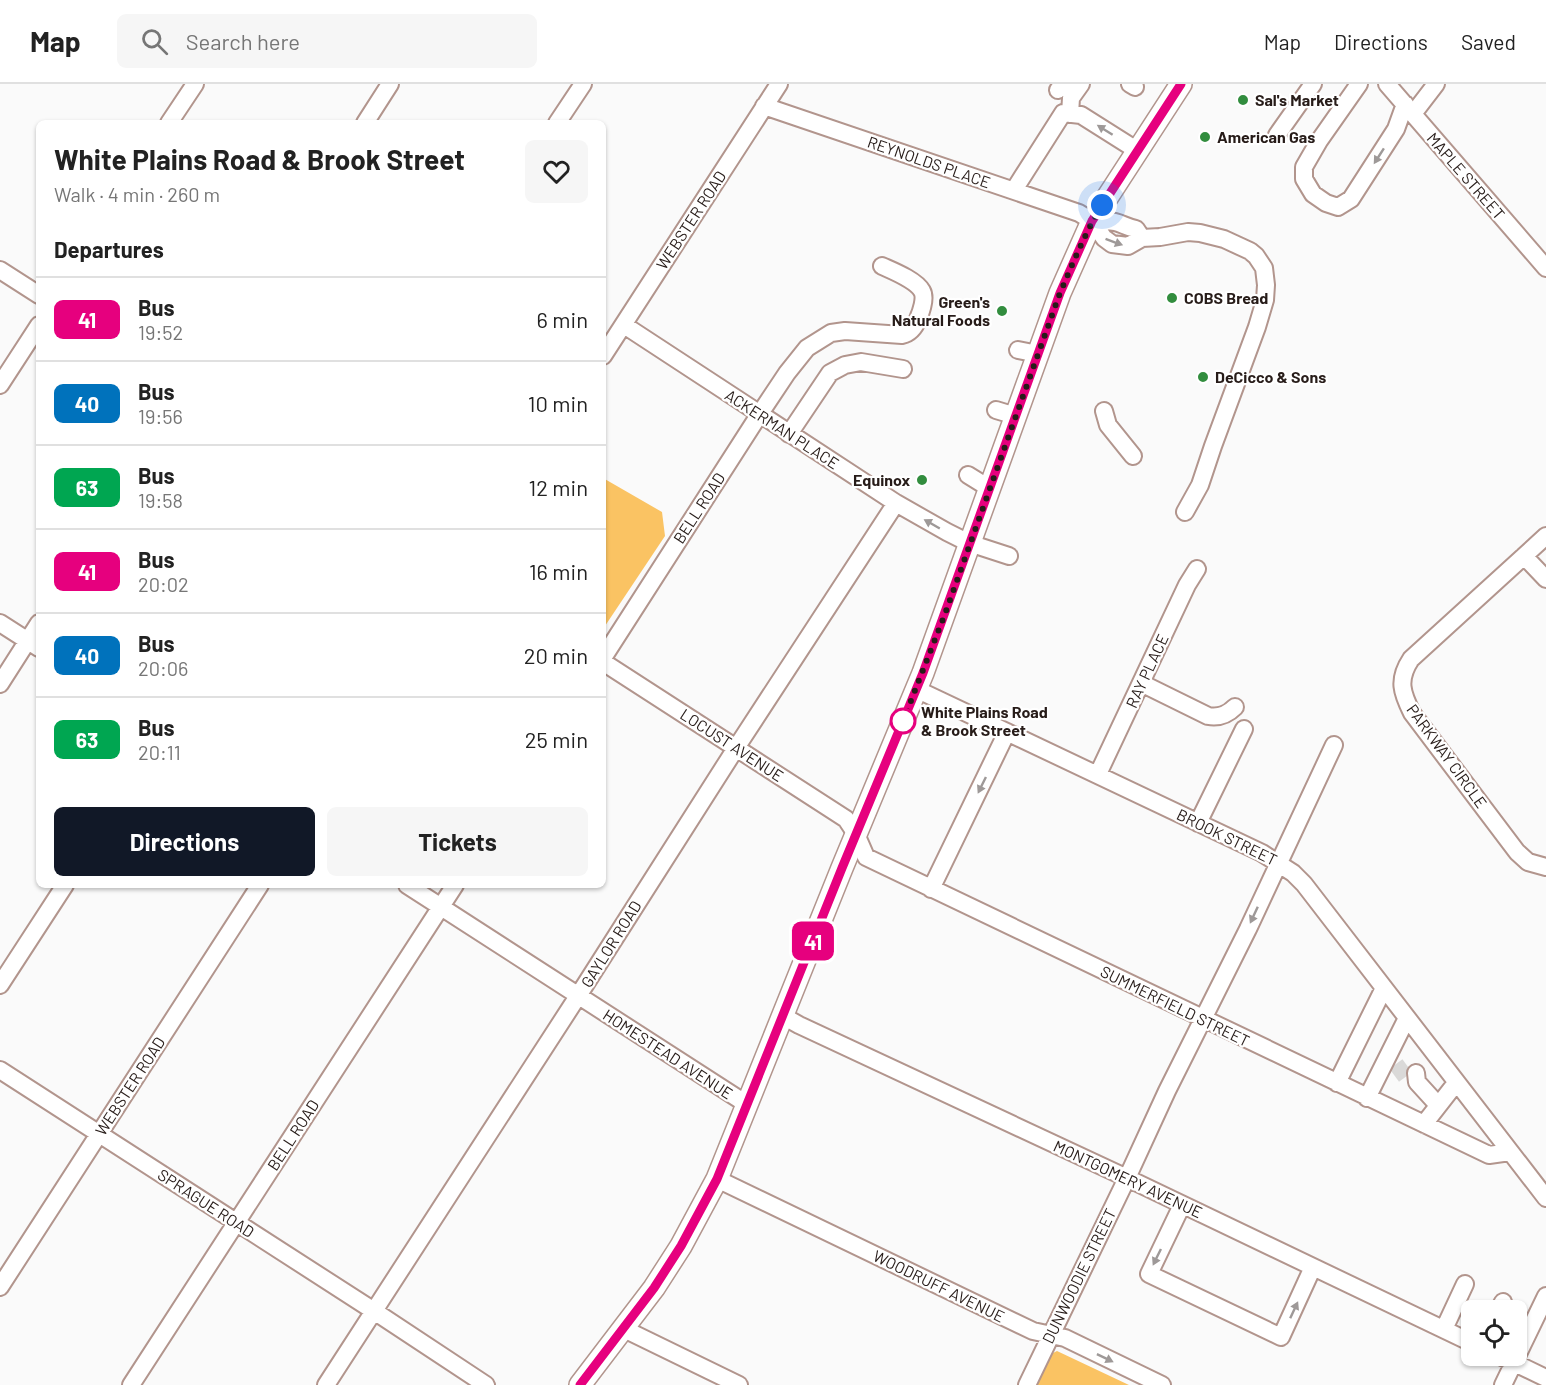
<!DOCTYPE html>
<html lang="en">
<head>
<meta charset="utf-8">
<style>
  :root { --surface:#fff; --page:#f6f6f6; --text:#222; --muted:#767676; --line:#e0e0e0; --accent:#111827 }
  body { margin:0; font-family:Barlow,sans-serif; background:var(--page); color:var(--text); height:100vh; display:flex; flex-direction:column; font-size:22px; white-space:nowrap }
  * { box-sizing:border-box; margin:0 }
  p { font-size:20px; color:var(--muted) }
  .icon { flex:none; width:33px; height:33px; fill:none; stroke:currentColor; stroke-width:2; stroke-linecap:round; stroke-linejoin:round }
  .map { position:relative; flex:1; overflow:hidden }
  .sheet { position:absolute; left:36px; top:36px; width:570px; height:768px; display:flex; flex-direction:column; background:var(--surface); border-radius:9px; box-shadow:0 2px 4px #0004 }
  .sheet>* { flex:none }
  .badge { padding:0 12px; border-radius:9px; font-size:21px; line-height:39px }
  .buttons { position:absolute; left:1461px; top:1216px; display:grid; gap:12px }
  .buttons a { display:grid; place-items:center; width:66px; height:66px; border-radius:9px; background:var(--surface); box-shadow:0 2px 4px #0004; font-size:30px }
  .you { position:absolute; width:30px; height:30px; margin:-15px; border:4px solid #fff; border-radius:50%; background:#1a73e8; box-shadow:0 0 0 9px #1a73e833 }
  .map>.badge { position:absolute; translate:-50% -50%; box-shadow:0 0 0 3px #fff }
  h2 { padding:0 18px; font-size:22px; line-height:54px }
  .round { display:grid; place-items:center; flex:none; width:63px; height:63px; border-radius:9px; background:var(--page) }
  .summary { display:flex; align-items:center; justify-content:space-between; height:102px; padding:0 18px }
  h1 { font-size:28px; font-weight:700; line-height:45px }
  .primary-button { display:flex; gap:12px; margin-top:auto; padding:12px 18px }
  .primary-button a { flex:1; height:69px; border-radius:9px; background:var(--accent); color:#fff; font-size:24px; font-weight:700; line-height:69px; text-align:center }
  .primary-button a+a { background:var(--page); color:var(--text) }
  ul { padding:0; list-style:none }
  li { display:flex; align-items:center; gap:18px; height:84px; padding:0 18px; border-top:2px solid var(--line) }
  li div { flex:1 }
  li b { display:block; font-size:22px }
  li em { font-style:normal }
  li .badge { min-width:66px; font-weight:700; text-align:center }
  header { display:flex; align-items:center; gap:36px; box-sizing:border-box; height:84px; padding:0 30px; background:var(--surface); border-bottom:2px solid var(--line) }
  header strong { font-size:28px }
  nav { display:flex; gap:33px; margin-inline-start:auto; font-size:21px }
  .search { width:420px; height:54px; background:var(--page); display:flex; align-items:center; gap:15px; box-sizing:border-box; padding:0 21px; border-radius:9px; color:var(--muted); font-size:22px }
  .map>svg:first-child { display:block }
  .green { fill:#fac363 }
  .lines { fill:none; stroke-linecap:round; stroke-linejoin:round }
  .minor-tunnel { stroke:#dad9d8; stroke-width:16; stroke-dasharray:16 8; stroke-linecap:butt }
  .minor-casing { stroke:#b2958d; stroke-width:20 }
  .major-casing { stroke:#b2958d; stroke-width:24 }
  .minor { stroke:#fff; stroke-width:16 }
  .major { stroke:#fff; stroke-width:21 }
  .oneway { fill:#9e9998 }
  .line-casing { stroke:#fff; stroke-width:14 }
  .line { stroke:#e6007e; stroke-width:9 }
  .walk { stroke:#271c19; stroke-width:6; stroke-dasharray:0 10.8 }
  .poi-dot { fill:#328d3e; stroke:#fff; stroke-width:2 }
  .stop-dot { fill:#fff; stroke:#e6007e; stroke-width:3 }
  .labels { text-anchor:middle; stroke-width:4.5; stroke-linejoin:round; paint-order:stroke }
  .poi-label { font-size:16px; font-weight:bold; fill:#271c19; stroke:#fff; text-anchor:start }
  .street-label { font-size:16px; fill:#271c19; stroke:#fff }
  .stop-label { font-size:16px; font-weight:bold; fill:#271c19; stroke:#fff; text-anchor:start }
</style>
</head>
<body>
<header>
<strong>Map</strong>
<div class="search"><svg class="icon" aria-label="search" viewBox="0 0 24 24"><circle cx="10" cy="10" r="6"/><path d="M15 15l6 6"/></svg>Search here</div>
<nav><a>Map</a><a>Directions</a><a>Saved</a></nav>
</header>
<div class="map">
<svg width="1546" height="1301" viewBox="0 0 1546 1301">
  <rect width="100%" height="100%" fill="#fafafa"/>
  <path class="green" d="M 603,394 L 662,428 L 665,452 L 603,545 Z
    M 1057,1267 L 1129,1301 L 1036,1301 L 1051,1270 Z"/>
  <g class="lines">
    <path class="minor-tunnel" d="M 1396,980 L 1407,995"/>
    <g class="minor-casing">
      <path id="minor" d="M 1130,0 L 1135,3
        M 1359,0 L 1319,57 L 1304,83 L 1304,95 L 1313,110 L 1326,119 L 1338,123 L 1351,115 L 1396,45 L 1405,20
        M 1387,0 L 1546,184
        M 1058,6 L 1063,0
        M 764,22 L 1079,129 L 1092,137 L 1104,154 L 1112,160 L 1128,162 L 1142,154 L 1160,153 L 1188,148 L 1200,149 L 1224,155 L 1250,167 L 1256,172 L 1264,184 L 1266,201 L 1265,216 L 1257,243 L 1213,362 L 1200,401 L 1185,428
        M 1070,30 L 1071,14 L 1081,0
        M 1413,30 L 1436,0
        M 169,39 L 195,0
        M 365,39 L 390,0
        M 557,39 L 583,0
        M 1277,51 L 1313,0
        M 1014,106 L 1063,29 L 1081,31 L 1138,67
        M 1092,137 C 1099,137 1107,137 1115,138 C 1123,140 1126,143 1136,145 L 1142,154
        M 0,186 L 39,211
        M 624,241 L 896,419 L 947,448 L 969,459 L 1009,472
        M 1018,266 L 1038,270
        M 603,272 L 779,0
        M 0,301 L 39,241
        M 996,326 L 1016,332
        M 1104,327 L 1108,341 L 1133,372
        M 789,350 L 830,289 L 845,281 L 861,278 L 903,285
        M 968,391 L 989,404
        M 1546,452 L 1411,575 C 1397,596 1402,609 1412,629 L 1517,768 L 1528,778 L 1546,783
        M 1524,472 L 1546,495
        M 0,539 L 39,564
        M 603,574 L 759,331 L 787,289 L 807,264 L 831,249 L 845,247 L 902,251 C 911,249 915,243 918,235 C 921,228 926,214 922,207 C 916,196 893,187 882,182
        M 603,578 L 846,735 L 856,750 L 866,773 L 1489,1071 L 1510,1068
        M 1141,599 L 1208,632 C 1219,634 1227,631 1235,623
        M 0,600 L 39,539
        M 916,605 L 1262,769 L 1293,789 L 1304,800 L 1546,1114
        M 1098,690 L 1187,501 L 1197,485
        M 1198,739 L 1244,645
        M 407,801 L 748,1021
        M 931,805 L 1007,648
        M 0,901 L 65,801
        M 783,932 L 799,941 L 1127,1094 L 1472,1259
        M 0,986 L 374,1227 L 486,1301
        M 1416,989 L 1417,998 L 1438,1021
        M 1337,999 L 1384,904
        M 1367,1014 L 1407,934
        M 1424,1040 L 1456,999
        M 717,1095 L 1033,1247 L 1065,1254 L 1162,1301
        M 1182,1121 L 1149,1190 L 1281,1253 L 1313,1183
        M 0,1203 L 260,801
        M 1498,1227 L 1503,1218
        M 624,1245 L 739,1301
        M 1444,1245 L 1465,1200
        M 1500,1272 L 1546,1294
        M 131,1301 L 455,801
        M 326,1301 L 578,912 L 736,664 L 896,419
        M 1027,1301 L 1127,1094 L 1167,1007 L 1248,845 L 1334,661
        M 1503,1301 L 1546,1212"/>
    </g>
    <g class="major-casing">
      <path id="major" d="M 580,1301 L 654,1204 L 681,1162 L 717,1095 L 842,784 L 923,589 L 1060,209 L 1092,137 L 1181,0"/>
    </g>
    <use href="#minor" class="minor"/>
    <use href="#major" class="major"/>
  </g>
  <defs><path id="oneway-solid" d="M-6-.8H1V-3.2L6.5 0L1 3.2V.8H-6Z" transform="scale(1.5)"/></defs>
  <g class="oneway">
    <use href="#oneway-solid" transform="translate(1105 46) rotate(-148)"/>
    <use href="#oneway-solid" transform="translate(1379 72) rotate(123)"/>
    <use href="#oneway-solid" transform="translate(1114 158) rotate(20)"/>
    <use href="#oneway-solid" transform="translate(932 440) rotate(-150)"/>
    <use href="#oneway-solid" transform="translate(982 701) rotate(116)"/>
    <use href="#oneway-solid" transform="translate(1254 831) rotate(115)"/>
    <use href="#oneway-solid" transform="translate(1157 1173) rotate(116)"/>
    <use href="#oneway-solid" transform="translate(1294 1226) rotate(-65)"/>
    <use href="#oneway-solid" transform="translate(1105 1274) rotate(26)"/>
  </g>
  <g class="lines">
    <g class="line-casing">
      <path id="line" d="M 580,1301 L 654,1204 L 681,1162 L 717,1095 L 842,784 L 923,589 L 1060,209 L 1092,137 L 1181,0"/>
    </g>
    <use href="#line" class="line"/>
    <path class="walk" d="M 903,637 L 945,530 L 1060,209 C 1073,179 1085,149 1102,121"/>
  </g>
  <g class="poi-dot">
    <circle cx="1243" cy="16" r="6"/>
    <circle cx="1205" cy="53" r="6"/>
    <circle cx="1172" cy="214" r="6"/>
    <circle cx="1002" cy="227" r="6"/>
    <circle cx="1203" cy="293" r="6"/>
    <circle cx="922" cy="396" r="6"/>
  </g>
  <circle class="stop-dot" cx="903" cy="637" r="12"/>
  <g class="labels">
    <g class="poi-label">
      <text x="1255" y="22">Sal's Market</text>
      <text x="1217" y="59">American Gas</text>
      <text x="1184" y="220">COBS Bread</text>
      <text x="990" y="224" text-anchor="end">Green's<tspan x="990" dy="18">Natural Foods</tspan></text>
      <text x="1215" y="299">DeCicco &amp; Sons</text>
      <text x="910" y="402" text-anchor="end">Equinox</text>
    </g>
    <g class="street-label">
      <text transform="translate(929 78) rotate(19)" y="6">REYNOLDS PLACE</text>
      <text transform="translate(1466 92) rotate(49)" y="6">MAPLE STREET</text>
      <text transform="translate(691 136) rotate(-57)" y="6">WEBSTER ROAD</text>
      <text transform="translate(782 345) rotate(33)" y="6">ACKERMAN PLACE</text>
      <text transform="translate(699 424) rotate(-57)" y="6">BELL ROAD</text>
      <text transform="translate(1147 587) rotate(-65)" y="6">RAY PLACE</text>
      <text transform="translate(732 661) rotate(33)" y="6">LOCUST AVENUE</text>
      <text transform="translate(1447 672) rotate(54)" y="6">PARKWAY CIRCLE</text>
      <text transform="translate(1227 753) rotate(26)" y="6">BROOK STREET</text>
      <text transform="translate(611 860) rotate(-58)" y="6">GAYLOR ROAD</text>
      <text transform="translate(1175 922) rotate(26)" y="6">SUMMERFIELD STREET</text>
      <text transform="translate(668 970) rotate(33)" y="6">HOMESTEAD AVENUE</text>
      <text transform="translate(130 1002) rotate(-57)" y="6">WEBSTER ROAD</text>
      <text transform="translate(293 1051) rotate(-57)" y="6">BELL ROAD</text>
      <text transform="translate(1128 1095) rotate(25)" y="6">MONTGOMERY AVENUE</text>
      <text transform="translate(206 1119) rotate(33)" y="6">SPRAGUE ROAD</text>
      <text transform="translate(1079 1192) rotate(-64)" y="6">DUNWOODIE STREET</text>
      <text transform="translate(939 1202) rotate(26)" y="6">WOODRUFF AVENUE</text>
    </g>
    <g class="stop-label">
      <text x="921" y="634">White Plains Road<tspan x="921" dy="18">&amp; Brook Street</tspan></text>
    </g>
  </g>
</svg>
<div class="buttons">
<a><svg class="icon" aria-label="locate" viewBox="0 0 24 24"><circle cx="12" cy="12" r="6"/><path d="M12 2v4M12 18v4M2 12h4M18 12h4"/></svg></a>
</div>
<div class="you" style="left:1102px;top:121px"></div>
<b class="badge" style="left:813px;top:857px;background:#e6007e;color:#fff">41</b>
<section class="sheet">
<div class="summary"><div><h1>White Plains Road &amp; Brook Street</h1><p>Walk · 4 min · 260 m</p></div><a class="round"><svg class="icon" aria-label="heart" viewBox="0 0 24 24"><path d="M12 20l-8-8c-3-5 5-10 8-4 3-6 11-1 8 4z"/></svg></a></div>
<h2>Departures</h2>
<ul>
<li><span class="badge" style="background:#e6007e;color:#fff">41</span><div><b>Bus</b><p>19:52</p></div><em>6 min</em></li>
<li><span class="badge" style="background:#0072bc;color:#fff">40</span><div><b>Bus</b><p>19:56</p></div><em>10 min</em></li>
<li><span class="badge" style="background:#00a651;color:#fff">63</span><div><b>Bus</b><p>19:58</p></div><em>12 min</em></li>
<li><span class="badge" style="background:#e6007e;color:#fff">41</span><div><b>Bus</b><p>20:02</p></div><em>16 min</em></li>
<li><span class="badge" style="background:#0072bc;color:#fff">40</span><div><b>Bus</b><p>20:06</p></div><em>20 min</em></li>
<li><span class="badge" style="background:#00a651;color:#fff">63</span><div><b>Bus</b><p>20:11</p></div><em>25 min</em></li>
</ul>
<div class="primary-button"><a>Directions</a><a>Tickets</a></div>
</section>
</div>
</body>
</html>
